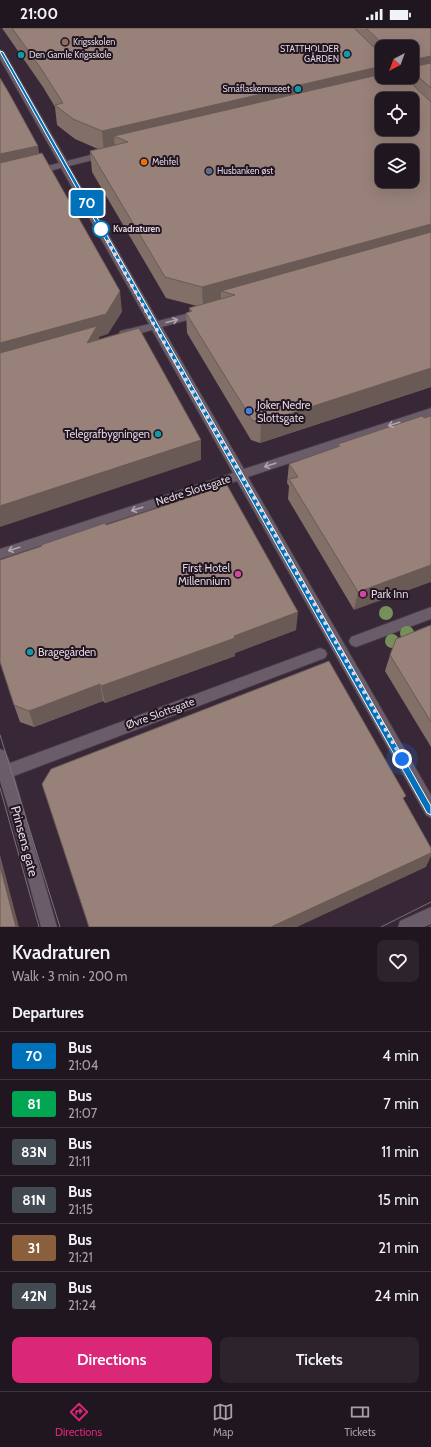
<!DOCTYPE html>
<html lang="en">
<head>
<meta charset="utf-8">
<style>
  :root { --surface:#201620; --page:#2d232d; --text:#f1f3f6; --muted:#a29fa5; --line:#3d353e; --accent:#db2777 }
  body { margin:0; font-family:Cabin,sans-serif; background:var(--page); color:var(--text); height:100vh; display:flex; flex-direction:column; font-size:15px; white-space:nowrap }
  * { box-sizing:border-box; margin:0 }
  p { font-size:13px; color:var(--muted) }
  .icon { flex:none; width:22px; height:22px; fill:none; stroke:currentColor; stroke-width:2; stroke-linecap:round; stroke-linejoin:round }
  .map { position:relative; height:899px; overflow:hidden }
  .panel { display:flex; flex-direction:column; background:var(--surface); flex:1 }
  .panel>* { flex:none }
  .badge { padding:0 8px; border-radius:3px; font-size:14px; line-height:26px }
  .needle { width:26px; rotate:221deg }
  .tools { position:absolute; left:375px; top:12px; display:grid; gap:8px }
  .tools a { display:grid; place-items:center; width:44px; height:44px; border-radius:8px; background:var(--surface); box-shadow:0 4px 16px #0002,0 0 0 1px var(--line); font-size:20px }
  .you { position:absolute; width:20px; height:20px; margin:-10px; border:3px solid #fff; border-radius:50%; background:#1a73e8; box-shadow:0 0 0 6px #1a73e833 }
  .map>.badge { position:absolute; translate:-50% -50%; box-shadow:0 0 0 2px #fff }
  h2 { padding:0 12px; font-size:15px; line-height:36px }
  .round { display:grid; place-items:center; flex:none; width:42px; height:42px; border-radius:8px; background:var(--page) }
  .head { display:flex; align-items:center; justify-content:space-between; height:68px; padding:0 12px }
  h1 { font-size:19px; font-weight:600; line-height:30px }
  .action { display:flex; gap:8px; margin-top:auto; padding:8px 12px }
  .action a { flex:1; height:46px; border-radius:8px; background:var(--accent); color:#fff; font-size:16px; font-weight:600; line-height:46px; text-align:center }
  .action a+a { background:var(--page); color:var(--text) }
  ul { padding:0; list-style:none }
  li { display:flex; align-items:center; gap:12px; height:48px; padding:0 12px; border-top:1px solid var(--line) }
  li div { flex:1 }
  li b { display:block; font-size:15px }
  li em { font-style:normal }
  li .badge { min-width:44px; font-weight:700; text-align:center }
  .status { display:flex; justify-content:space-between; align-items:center; height:28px; padding:0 20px; background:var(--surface); direction:ltr }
  .status svg { height:11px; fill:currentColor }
  .tab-bar { display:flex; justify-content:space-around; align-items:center; height:56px; border-top:1px solid var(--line); background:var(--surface); font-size:11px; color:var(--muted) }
  .tab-bar a { display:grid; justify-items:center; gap:2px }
  .tab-bar .on { color:var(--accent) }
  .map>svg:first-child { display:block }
  .built { fill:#382737; fill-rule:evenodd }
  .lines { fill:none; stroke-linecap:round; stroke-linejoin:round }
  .minor-casing { stroke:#453944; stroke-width:2 }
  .minor { fill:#6b5c6a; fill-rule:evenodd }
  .tram { stroke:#7c717c; stroke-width:1 }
  .tree { fill:#769059 }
  .wall { fill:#826f68; fill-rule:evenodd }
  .shaded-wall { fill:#6a5a55 }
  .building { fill:#978179; stroke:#6a5a55; fill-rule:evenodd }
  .oneway { stroke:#b1a5b0 }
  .line { fill:#0072bc; stroke:#fff }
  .walk { stroke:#dfd6de; stroke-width:4; stroke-dasharray:0 7.2 }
  .education-dot { fill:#8d6e63; stroke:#221521; stroke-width:1.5 }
  .culture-dot { fill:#0f9aa8; stroke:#221521; stroke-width:1.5 }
  .food-dot { fill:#e8710a; stroke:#221521; stroke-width:1.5 }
  .service-dot { fill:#5c6f8a; stroke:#221521; stroke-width:1.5 }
  .stop-dot { fill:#fff; stroke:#0072bc; stroke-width:2 }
  .shop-dot { fill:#3f7fe0; stroke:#221521; stroke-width:1.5 }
  .hotel-dot { fill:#d1479c; stroke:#221521; stroke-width:1.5 }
  .labels { text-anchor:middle; stroke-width:4; stroke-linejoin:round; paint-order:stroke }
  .far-poi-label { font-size:9px; fill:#dfd6de; stroke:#221521; text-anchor:start }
  .far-stop-label { font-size:9px; font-weight:bold; fill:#dfd6de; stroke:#221521; text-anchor:start }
  .poi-label { font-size:11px; fill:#dfd6de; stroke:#221521; text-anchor:start }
  .street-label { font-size:11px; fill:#dfd6de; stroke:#221521 }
  .near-street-label { font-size:13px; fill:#dfd6de; stroke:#221521 }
</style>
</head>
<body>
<div class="status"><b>21:00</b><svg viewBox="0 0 49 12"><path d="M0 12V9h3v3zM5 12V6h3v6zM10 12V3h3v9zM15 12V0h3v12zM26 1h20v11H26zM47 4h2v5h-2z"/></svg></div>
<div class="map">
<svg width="431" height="899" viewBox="0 0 431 899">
  <rect width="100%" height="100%" fill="#2b1e2b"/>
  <path class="built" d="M 0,0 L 431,0 L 431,886 L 404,899 L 0,899 ZM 382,19 L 412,19 L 412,49 L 382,49 ZM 382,71 L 412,71 L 412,101 L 382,101 ZM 382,123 L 412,123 L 412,153 L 382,153 Z"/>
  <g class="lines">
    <g class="minor-casing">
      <path id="minor" d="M 0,22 L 4,24 L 67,133 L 106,123 L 110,126 L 109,128 L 69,138 L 158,293 L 201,282 L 206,285 L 205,287 L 162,299 L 244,441 L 431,380 L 431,388 L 248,449 L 431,767 L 431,790 L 426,787 L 237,453 L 0,531 L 0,521 L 233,445 L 152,302 L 124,310 L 119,306 L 120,303 L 149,296 L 61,140 L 34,147 L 29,144 L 31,142 L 59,135 L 0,31 Z
        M 431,579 L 431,591 L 356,619 L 351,617 L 349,613 L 351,609 Z
        M 320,620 L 325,622 L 327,626 L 325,630 L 14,748 L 57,899 L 41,899 L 10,785 L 0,753 L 0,721 L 5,723 L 10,735 Z
        M 431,879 L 431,896 L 424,899 L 398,899 L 400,893 Z"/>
    </g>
    <use href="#minor" class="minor"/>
    <path class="tram" d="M 0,707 L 60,899
      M 0,760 L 39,899
      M 381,899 L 431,874
      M 429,899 L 431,898"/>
  </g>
  <g class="tree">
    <circle cx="386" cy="585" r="7"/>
    <circle cx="407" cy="605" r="7"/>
    <circle cx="392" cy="613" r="7"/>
  </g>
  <path class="wall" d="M 2,0 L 431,0 L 431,359 L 260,415 L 251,412 L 187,305 L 186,285 L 190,284 L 189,280 L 197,278 L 166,270 L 92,144 L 90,123 L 98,121 L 75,111 L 57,97 L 55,79 L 43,59 ZM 382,19 L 412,19 L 412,49 L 382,49 Z
    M 422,388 L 354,582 L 288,471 L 289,458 L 287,455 L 289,436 L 338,419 L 338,416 Z
    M 106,497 L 296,602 L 235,625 L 235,628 L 105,675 L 103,673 L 34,699 L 20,694 L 14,677 L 42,518 Z
    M 431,597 L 431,719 L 385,643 L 390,627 Z"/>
  <path class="shaded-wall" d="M 431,28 L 431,47 L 412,43 L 412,32 Z
    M 382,38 L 382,49 L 114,108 L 115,121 L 104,124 L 102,103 Z
    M 38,118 L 41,138 L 0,147 L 0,126 Z
    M 431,196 L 431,215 L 235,267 L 221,263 L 221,274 L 203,279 L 202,259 Z
    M 120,263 L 122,284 L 108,306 L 99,309 L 100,319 L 0,336 L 0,315 Z
    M 431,340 L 431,359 L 260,415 L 261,395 Z
    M 201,412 L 201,432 L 0,499 L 0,478 Z
    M 431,537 L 431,554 L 354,582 L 358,564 Z
    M 298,584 L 296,602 L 235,625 L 235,628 L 105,675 L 101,658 Z
    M 100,656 L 103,673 L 34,699 L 29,683 Z
    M 431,825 L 431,828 L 426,839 L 297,899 L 271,899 Z
    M 0,827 L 19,899 L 16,899 L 0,838 Z"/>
  <path class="building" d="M 12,0 L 354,0 L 381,26 L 382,26 L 382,38 L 102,103 L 73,91 L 55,77 L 63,75 L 40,39 Z
    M 366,0 L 431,0 L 431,28 L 412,32 L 412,19 L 386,19 Z
    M 431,35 L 431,60 L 412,43 L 412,39 Z
    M 382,46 L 382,49 L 404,49 L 407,52 L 414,53 L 414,58 L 431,74 L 431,196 L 202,259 L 165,249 L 90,123 L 128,114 L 114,108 ZM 382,71 L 412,71 L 412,101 L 382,101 ZM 382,123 L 412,123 L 412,153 L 382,153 Z
    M 0,50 L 9,65 L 38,118 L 0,126 Z
    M 42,125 L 120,263 L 106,286 L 0,315 L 0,135 Z
    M 431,204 L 431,340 L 261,395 L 252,392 L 186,285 L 192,283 L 189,280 L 235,267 L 221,263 Z
    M 97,298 L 87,315 L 139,300 L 201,412 L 0,478 L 0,325 Z
    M 422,388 L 424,390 L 431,388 L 431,537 L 358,564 L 289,451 L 298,449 L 289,436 L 340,418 L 338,416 Z
    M 227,457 L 298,584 L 234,608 L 235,610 L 101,658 L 100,656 L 29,683 L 14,677 L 0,634 L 0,532 L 42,518 L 41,517 L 105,495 L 106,497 Z
    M 431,597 L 431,694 L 390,627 L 396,611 Z
    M 329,633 L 406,768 L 403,770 L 431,820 L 431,825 L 271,899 L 89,899 L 42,756 L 51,741 Z
    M 0,838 L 16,899 L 0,899 Z"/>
  <defs><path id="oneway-shaft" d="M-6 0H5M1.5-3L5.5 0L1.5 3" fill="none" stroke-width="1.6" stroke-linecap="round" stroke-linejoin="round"/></defs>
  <g class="oneway">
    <use href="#oneway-shaft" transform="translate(172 293) rotate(-15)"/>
    <use href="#oneway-shaft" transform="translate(394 396) rotate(162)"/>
    <use href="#oneway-shaft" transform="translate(270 437) rotate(162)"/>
    <use href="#oneway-shaft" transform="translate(137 481) rotate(162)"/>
    <use href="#oneway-shaft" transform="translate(14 521) rotate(162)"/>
  </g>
  <path class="line" d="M 0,23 L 3,24 L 431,778 L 431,787 L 427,785 L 0,24 Z"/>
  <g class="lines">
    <path class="walk" d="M 101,201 L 146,283 L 241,447 L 402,731"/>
  </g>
  <circle class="education-dot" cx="65" cy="14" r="4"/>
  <g class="culture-dot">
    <circle cx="347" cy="26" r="4"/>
    <circle cx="21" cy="27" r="4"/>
    <circle cx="298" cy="61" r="4"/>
    <circle cx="158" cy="406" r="4"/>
    <circle cx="30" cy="624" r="4"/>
  </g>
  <circle class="food-dot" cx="144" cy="134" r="4"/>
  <circle class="service-dot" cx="209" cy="143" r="4"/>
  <circle class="stop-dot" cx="101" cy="201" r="8"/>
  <circle class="shop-dot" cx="249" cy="383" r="4"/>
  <g class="hotel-dot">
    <circle cx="238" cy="546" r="4"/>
    <circle cx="363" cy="566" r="4"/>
  </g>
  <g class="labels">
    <g class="far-poi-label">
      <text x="73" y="17">Krigsskolen</text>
      <text x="339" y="24" text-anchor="end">STATTHOLDER<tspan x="339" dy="10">GÅRDEN</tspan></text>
      <text x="29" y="30">Den Gamle Krigsskole</text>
      <text x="290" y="64" text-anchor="end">Småflaskemuseet</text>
      <text x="152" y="137">Mehfel</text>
      <text x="217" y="146">Husbanken øst</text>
    </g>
    <g class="far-stop-label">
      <text x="113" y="204">Kvadraturen</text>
    </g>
    <g class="poi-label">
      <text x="257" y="381">Joker Nedre<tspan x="257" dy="13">Slottsgate</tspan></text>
      <text x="150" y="410" text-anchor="end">Telegrafbygningen</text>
      <text x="230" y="544" text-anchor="end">First Hotel<tspan x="230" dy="13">Millennium</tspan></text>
      <text x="371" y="570">Park Inn</text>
      <text x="38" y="628">Bragegården</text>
    </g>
    <g class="street-label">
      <text transform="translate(193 462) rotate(-18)" y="4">Nedre Slottsgate</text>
      <text transform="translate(160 685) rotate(-20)" y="4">Øvre Slottsgate</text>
    </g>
    <g class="near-street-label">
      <text transform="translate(25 813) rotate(75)" y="5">Prinsens gate</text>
    </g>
  </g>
</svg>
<div class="tools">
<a><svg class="needle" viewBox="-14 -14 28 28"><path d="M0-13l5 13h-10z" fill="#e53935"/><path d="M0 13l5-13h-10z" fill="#a29fa5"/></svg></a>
<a><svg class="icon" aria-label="locate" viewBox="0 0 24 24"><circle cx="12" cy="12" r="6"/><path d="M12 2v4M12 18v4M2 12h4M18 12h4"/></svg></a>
<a><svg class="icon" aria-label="layers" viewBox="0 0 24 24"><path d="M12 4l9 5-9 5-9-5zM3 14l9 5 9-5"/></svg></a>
</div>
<div class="you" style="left:402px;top:731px"></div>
<b class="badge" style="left:87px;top:175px;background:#0072bc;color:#fff">70</b>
</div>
<section class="panel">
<div class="head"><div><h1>Kvadraturen</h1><p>Walk · 3 min · 200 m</p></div><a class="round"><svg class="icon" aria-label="heart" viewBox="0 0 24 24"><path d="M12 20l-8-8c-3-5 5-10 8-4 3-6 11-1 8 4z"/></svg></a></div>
<h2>Departures</h2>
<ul>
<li><span class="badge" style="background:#0072bc;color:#fff">70</span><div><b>Bus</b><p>21:04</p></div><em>4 min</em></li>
<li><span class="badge" style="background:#00a651;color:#fff">81</span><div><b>Bus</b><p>21:07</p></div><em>7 min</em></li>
<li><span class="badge" style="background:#424a52;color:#fff">83N</span><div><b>Bus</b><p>21:11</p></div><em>11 min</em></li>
<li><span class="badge" style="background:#424a52;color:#fff">81N</span><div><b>Bus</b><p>21:15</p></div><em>15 min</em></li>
<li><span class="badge" style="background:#8b5e3c;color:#fff">31</span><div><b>Bus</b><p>21:21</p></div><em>21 min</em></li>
<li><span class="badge" style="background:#424a52;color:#fff">42N</span><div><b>Bus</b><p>21:24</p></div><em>24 min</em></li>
</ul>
<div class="action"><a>Directions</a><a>Tickets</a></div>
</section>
<nav class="tab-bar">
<a class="on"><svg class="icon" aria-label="directions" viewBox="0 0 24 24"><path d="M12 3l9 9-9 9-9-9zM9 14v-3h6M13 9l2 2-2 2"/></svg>Directions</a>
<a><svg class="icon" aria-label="map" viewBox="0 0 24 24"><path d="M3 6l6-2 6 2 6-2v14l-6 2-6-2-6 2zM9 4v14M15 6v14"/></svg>Map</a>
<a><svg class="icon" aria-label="tickets" viewBox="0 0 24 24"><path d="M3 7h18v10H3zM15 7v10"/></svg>Tickets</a>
</nav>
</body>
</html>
